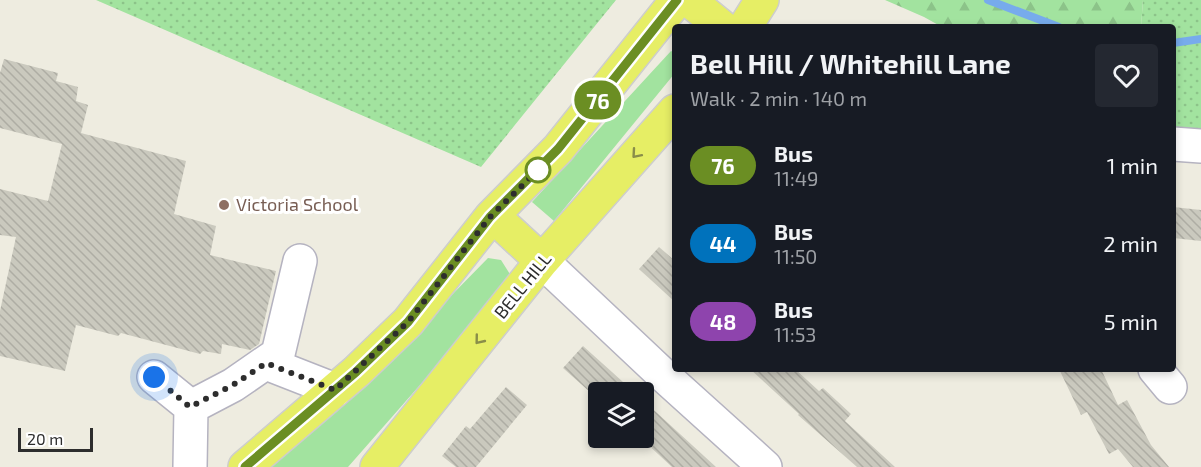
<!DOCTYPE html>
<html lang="en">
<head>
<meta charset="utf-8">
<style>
  :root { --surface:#171b24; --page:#242831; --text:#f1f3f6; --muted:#9ea1a6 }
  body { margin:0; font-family:"Exo 2",sans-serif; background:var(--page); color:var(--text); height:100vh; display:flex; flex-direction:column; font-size:22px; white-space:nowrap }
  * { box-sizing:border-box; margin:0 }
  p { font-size:20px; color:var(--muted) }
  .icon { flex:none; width:33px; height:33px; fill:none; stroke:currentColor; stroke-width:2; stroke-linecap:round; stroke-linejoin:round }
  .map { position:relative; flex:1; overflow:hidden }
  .details { position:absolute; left:672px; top:24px; width:504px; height:348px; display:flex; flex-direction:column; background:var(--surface); border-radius:6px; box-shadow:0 3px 9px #0003 }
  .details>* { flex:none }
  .badge { padding:0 12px; border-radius:20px; font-size:21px; line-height:39px }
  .fabs { position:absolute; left:588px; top:382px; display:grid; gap:12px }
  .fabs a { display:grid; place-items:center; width:66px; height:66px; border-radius:6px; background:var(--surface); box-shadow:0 3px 9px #0003; font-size:30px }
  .scale { position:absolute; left:18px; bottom:15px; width:75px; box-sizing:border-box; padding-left:6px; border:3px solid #2d2d2d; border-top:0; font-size:16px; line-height:21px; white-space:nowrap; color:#2d2d2d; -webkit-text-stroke:4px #fff; paint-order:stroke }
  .you { position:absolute; width:30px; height:30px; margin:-15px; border:4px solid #fff; border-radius:50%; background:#1a73e8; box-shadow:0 0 0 9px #1a73e833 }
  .map>.badge { position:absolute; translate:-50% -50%; box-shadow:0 0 0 3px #fff }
  .round { display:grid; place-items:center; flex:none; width:63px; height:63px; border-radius:6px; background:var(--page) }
  .headline { display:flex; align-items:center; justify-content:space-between; height:102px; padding:0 18px }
  h1 { font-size:28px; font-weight:700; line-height:45px }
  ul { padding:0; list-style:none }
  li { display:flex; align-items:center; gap:18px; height:78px; padding:0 18px }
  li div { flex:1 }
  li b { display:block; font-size:22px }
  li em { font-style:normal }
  li .badge { min-width:66px; font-weight:700; text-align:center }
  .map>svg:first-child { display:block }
  .grass { fill:#a2e39f }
  .forest { fill:url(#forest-firs) }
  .park { fill:url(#park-dots) }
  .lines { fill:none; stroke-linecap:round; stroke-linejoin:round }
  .stream { stroke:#77abec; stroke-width:8 }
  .building { fill:url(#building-back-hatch) }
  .minor-casing { stroke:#b5b3c0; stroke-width:36 }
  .major-casing { stroke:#cdcdcd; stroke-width:36 }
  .minor { stroke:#fff; stroke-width:33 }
  .major { stroke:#e6ee65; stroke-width:33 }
  .oneway { stroke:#8a8e49 }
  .line-casing { stroke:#fff; stroke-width:14 }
  .line { stroke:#6b8e23; stroke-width:9 }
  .walk { stroke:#2d2d2d; stroke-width:6; stroke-dasharray:0 10.8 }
  .stop-dot { fill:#fff; stroke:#6b8e23; stroke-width:3 }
  .education-dot { fill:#8d6e63; stroke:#fff; stroke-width:2 }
  .labels { text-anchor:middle; stroke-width:6; stroke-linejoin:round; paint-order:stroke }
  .education-label { font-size:18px; fill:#785e54; stroke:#fff; text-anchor:start }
  .street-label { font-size:18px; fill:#2d2d2d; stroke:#fff }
</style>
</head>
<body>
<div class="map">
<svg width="1201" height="467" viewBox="0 0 1201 467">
  <defs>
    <pattern id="forest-firs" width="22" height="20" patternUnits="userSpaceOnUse" patternTransform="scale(1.5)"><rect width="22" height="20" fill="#a2e39f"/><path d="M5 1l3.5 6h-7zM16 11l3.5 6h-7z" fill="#8cc389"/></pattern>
    <pattern id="park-dots" width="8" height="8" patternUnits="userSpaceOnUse" patternTransform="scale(1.5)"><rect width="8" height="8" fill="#a2e39f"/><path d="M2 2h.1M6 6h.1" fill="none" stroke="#8cc389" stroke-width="1.8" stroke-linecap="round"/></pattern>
    <pattern id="building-back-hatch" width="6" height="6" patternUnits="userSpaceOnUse" patternTransform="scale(1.5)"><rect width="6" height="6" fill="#cac9be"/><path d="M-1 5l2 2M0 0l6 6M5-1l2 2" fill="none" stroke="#aeada4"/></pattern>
  </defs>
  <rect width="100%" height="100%" fill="#eeece0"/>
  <path class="grass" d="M 671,51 L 675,53 L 675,73 L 554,221 L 532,202 Z
    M 488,258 L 501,260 L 513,279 L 348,467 L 268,467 L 394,354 Z"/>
  <path class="forest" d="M 885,0 L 1143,0 L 1141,27 L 942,27 L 924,17 Z"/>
  <path class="park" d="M 96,0 L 616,0 L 481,167 Z
    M 1143,0 L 1201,0 L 1201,143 L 1173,143 L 1173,27 L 1141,27 Z"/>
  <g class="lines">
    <path class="stream" d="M 988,0 L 1059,27
      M 1173,43 L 1201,39"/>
  </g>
  <path class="building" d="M 4,59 L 58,73 L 56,81 L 78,87 L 76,101 L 88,105 L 81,133 L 186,161 L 174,214 L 216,226 L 210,255 L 276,271 L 259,344 L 250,350 L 222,344 L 221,354 L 203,351 L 200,354 L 121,333 L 118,336 L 76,325 L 65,371 L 0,356 L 0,311 L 16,237 L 0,235 L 0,189 L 48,201 L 62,144 L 0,128 L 0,73 Z
    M 1173,207 L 1201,210 L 1201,241 L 1173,238 Z
    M 659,247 L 675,261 L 675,302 L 639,269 Z
    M 583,346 L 612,372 L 635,393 L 591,393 L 563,368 Z
    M 750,369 L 795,369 L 819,391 L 823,388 L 851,414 L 845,421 L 895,467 L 857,467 L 798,415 L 799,414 Z
    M 1059,369 L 1101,369 L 1118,405 L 1127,400 L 1151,445 L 1169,467 L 1133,467 L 1118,449 L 1109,454 L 1087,412 L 1081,415 Z
    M 506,387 L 527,405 L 476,467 L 456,467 L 442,456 L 466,426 L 470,429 Z
    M 644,401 L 716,467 L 672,467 L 644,441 Z"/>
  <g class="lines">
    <g class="minor-casing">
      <path id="minor" d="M 1173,144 L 1201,146
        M 542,261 L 662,374 L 765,467
        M 266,363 L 335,390
        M 1155,369 L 1170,387
        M 154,377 L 191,407 L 190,467
        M 191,407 L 233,385 L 278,354 L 300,261"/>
    </g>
    <g class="major-casing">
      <path id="major" d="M 689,0 L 722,27
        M 745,27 L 762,0
        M 491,217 L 503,225 L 542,261
        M 245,467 L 356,372 L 408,322 L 491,217 L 558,149 L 677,0
        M 377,467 L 542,261 L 675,111"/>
    </g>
    <use href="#minor" class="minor"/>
    <use href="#major" class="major"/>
  </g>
  <defs><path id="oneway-chevron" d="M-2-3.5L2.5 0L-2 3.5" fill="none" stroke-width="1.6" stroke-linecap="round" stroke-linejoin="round" transform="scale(1.5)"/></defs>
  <g class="oneway">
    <use href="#oneway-chevron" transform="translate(636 154) rotate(131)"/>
    <use href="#oneway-chevron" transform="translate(479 340) rotate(129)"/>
  </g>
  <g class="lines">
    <g class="line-casing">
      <path id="line" d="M 245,467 L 356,372 L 408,322 L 490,217 L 558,149 L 677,0"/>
    </g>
    <use href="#line" class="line"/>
    <path class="walk" d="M 154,377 L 190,407 L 233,385 L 266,363 L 335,390 L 408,322 L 490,217 L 542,166 L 538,170"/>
  </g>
  <circle class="stop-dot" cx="538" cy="170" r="12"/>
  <circle class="education-dot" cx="224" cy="205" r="6"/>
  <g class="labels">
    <g class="education-label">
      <text x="236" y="211">Victoria School</text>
    </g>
    <g class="street-label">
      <text transform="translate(523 286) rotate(-51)" y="6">BELL HILL</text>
    </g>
  </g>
</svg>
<div class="fabs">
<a><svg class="icon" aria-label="layers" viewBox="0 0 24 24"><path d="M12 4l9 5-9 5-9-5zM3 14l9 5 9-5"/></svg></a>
</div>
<div class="scale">20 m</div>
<div class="you" style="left:154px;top:377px"></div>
<b class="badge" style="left:598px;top:100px;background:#6b8e23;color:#fff">76</b>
<section class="details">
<div class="headline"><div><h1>Bell Hill / Whitehill Lane</h1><p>Walk · 2 min · 140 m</p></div><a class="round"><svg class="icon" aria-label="heart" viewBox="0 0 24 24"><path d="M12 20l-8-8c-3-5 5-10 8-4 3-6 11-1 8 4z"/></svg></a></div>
<ul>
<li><span class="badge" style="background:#6b8e23;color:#fff">76</span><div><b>Bus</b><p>11:49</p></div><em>1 min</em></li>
<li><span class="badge" style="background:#0072bc;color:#fff">44</span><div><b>Bus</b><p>11:50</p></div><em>2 min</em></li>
<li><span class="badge" style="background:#8e44ad;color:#fff">48</span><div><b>Bus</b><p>11:53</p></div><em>5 min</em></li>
</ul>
</section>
</div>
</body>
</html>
